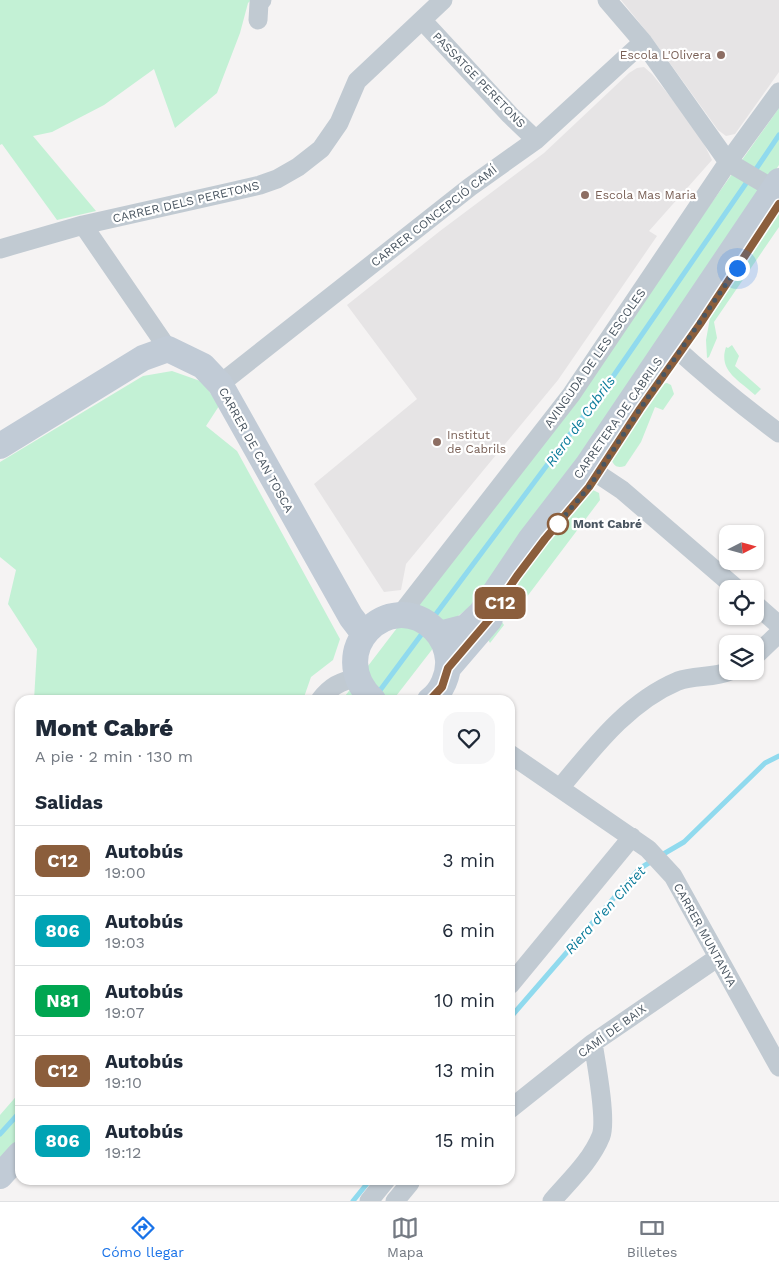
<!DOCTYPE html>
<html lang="es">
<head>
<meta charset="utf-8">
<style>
  :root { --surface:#fff; --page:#f6f6f7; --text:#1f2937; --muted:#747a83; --line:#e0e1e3; --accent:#1a73e8 }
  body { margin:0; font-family:"Work Sans",sans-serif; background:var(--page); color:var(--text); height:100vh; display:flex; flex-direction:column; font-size:19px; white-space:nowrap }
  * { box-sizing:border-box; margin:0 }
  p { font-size:16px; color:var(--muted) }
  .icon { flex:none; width:28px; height:28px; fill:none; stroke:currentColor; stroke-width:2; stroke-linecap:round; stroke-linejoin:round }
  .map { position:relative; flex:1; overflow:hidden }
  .details { position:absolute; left:15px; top:695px; width:500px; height:490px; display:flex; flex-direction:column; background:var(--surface); border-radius:15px; box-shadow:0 1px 4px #0004 }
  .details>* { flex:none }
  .badge { padding:0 10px; border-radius:8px; font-size:18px; line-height:32px }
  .needle { width:32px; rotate:84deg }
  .buttons { position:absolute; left:719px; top:525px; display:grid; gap:10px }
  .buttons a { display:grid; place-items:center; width:45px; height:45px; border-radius:10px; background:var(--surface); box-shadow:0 1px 4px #0004; font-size:25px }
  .you { position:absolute; width:25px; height:25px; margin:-12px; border:4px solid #fff; border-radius:50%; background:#1a73e8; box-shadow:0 0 0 8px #1a73e833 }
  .map>.badge { position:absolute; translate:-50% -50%; box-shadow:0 0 0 2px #fff }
  h2 { padding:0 20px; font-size:19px; line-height:45px }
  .round { display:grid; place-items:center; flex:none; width:52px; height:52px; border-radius:15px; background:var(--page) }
  .summary { display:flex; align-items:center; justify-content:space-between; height:85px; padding:0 20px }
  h1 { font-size:24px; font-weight:800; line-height:38px }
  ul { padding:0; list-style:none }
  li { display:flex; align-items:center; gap:15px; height:70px; padding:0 20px; border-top:1px solid var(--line) }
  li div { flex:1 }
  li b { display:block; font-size:19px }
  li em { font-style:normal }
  li .badge { min-width:55px; font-weight:700; text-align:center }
  .tab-bar { display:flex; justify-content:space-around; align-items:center; height:70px; border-top:1px solid var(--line); background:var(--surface); font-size:14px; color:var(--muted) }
  .tab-bar a { display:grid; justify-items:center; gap:2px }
  .tab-bar .current { color:var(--accent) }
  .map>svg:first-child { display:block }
  .education { fill:#e6e4e5 }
  .green { fill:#c3f1d5 }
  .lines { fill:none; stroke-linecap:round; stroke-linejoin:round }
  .stream { stroke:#90daee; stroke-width:5 }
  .street { stroke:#c1cad2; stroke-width:19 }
  .secondary { stroke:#c1cbd6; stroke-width:26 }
  .line-casing { stroke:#fff; stroke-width:11 }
  .line { stroke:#8b5e3c; stroke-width:8 }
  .walk { stroke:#4a5661; stroke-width:5; stroke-dasharray:0 9 }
  .education-dot { fill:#8d6e63; stroke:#fff; stroke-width:2 }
  .stop-dot { fill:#fff; stroke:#8b5e3c; stroke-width:2.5 }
  .labels { text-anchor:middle; stroke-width:4.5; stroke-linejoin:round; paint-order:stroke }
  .education-label { font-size:12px; fill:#785e54; stroke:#fff; text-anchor:start }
  .street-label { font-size:12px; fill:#4a5661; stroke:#fff }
  .stop-label { font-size:12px; font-weight:bold; fill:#4a5661; stroke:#fff; text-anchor:start }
  .water-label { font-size:14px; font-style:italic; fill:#0c7c9b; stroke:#fff }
</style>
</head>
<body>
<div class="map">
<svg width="779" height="1201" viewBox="0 0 779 1201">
  <rect width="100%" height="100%" fill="#f5f3f3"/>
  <path class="education" d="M 621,0 L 779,0 L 779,72 L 735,134 L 726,136 L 718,130 L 651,37 Z
    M 644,67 L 652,74 L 697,130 L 712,160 L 649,231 L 657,236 L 558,380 L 406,564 L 401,590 L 384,592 L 314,484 L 417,399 L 347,305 L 440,231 L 544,153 L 629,73 L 637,68 Z"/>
  <path class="green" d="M 0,0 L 251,0 L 248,3 L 240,33 L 217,93 L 175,128 L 154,69 L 104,105 L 52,132 L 33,136 L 96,211 L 57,220 L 2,144 L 0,145 Z
    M 779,108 L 779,165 L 604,429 L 471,606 L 458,616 L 393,700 L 342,700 L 575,395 Z
    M 779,213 L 779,227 L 714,322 L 717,338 L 709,357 L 707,358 L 706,340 L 710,318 Z
    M 732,345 L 739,356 L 735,366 L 761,389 L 755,395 C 739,380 718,371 726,347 L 728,348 Z
    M 172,371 L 203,382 L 219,406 L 206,426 L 237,451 L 340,639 L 333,660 L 311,677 L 303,700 L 34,700 L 37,649 L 8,604 L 16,570 L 0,557 L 0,462 L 143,376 Z
    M 667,383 L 671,385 L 674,394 L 663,410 L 655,407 L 641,442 L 625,466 C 618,468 615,467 612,461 L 613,456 L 662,384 Z
    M 593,490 L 599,493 L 600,500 L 526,598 L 499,618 L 504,625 L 490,643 L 485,635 L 532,562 L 587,493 Z
    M 20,1092 L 20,1141 L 0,1164 L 0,1115 Z"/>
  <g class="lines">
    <path class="stream" d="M 754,172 L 779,135
      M 433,618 L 612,378 L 749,179
      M 378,693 L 424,631
      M 660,856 L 684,842 L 765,763 L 779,756
      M 510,1018 L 639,869 L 652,861
      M 0,1134 L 20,1112
      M 353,1201 L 370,1180"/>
    <path class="street" d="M 607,0 L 643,42 L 728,162 L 779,192
      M 258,20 L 259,3 L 262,0
      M 422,20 L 510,115 L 536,140
      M 83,225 L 168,349
      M 0,249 L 83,225 L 230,192 L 260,185 L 277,179 L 298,167 L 321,149 L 339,123 L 357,81 L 443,0
      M 670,343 C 705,375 741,405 779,433
      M 220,384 L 470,187 L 536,140 L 643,42
      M 598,474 L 622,490 L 737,589
      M 755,604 L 779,625
      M 400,615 L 571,395 L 728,162 L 779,92
      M 755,656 L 779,633
      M 320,700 C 330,687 340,681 357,678
      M 510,754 L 648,849 L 673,876 L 779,1067
      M 560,788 C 594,747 628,702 678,681 C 694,675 714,678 730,671
      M 510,985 L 632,837
      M 510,1109 L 593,1043 L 717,958
      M 369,1201 L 386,1180
      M 395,1201 L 410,1183
      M 552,1201 C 569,1181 591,1161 601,1136 C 607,1120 596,1062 593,1043"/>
    <path class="secondary" d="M 0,446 L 143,358 L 168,349 L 203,366 L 220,384 L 351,617 L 364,634
      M 439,634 L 466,627 L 481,613 L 530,540 L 587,466 L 779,181
      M 448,668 L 490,619
      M 373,700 C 323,652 389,586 434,629 C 442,637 447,648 448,660 C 449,674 442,692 430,700
      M 0,1176 L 20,1154"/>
  </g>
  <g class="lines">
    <g class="line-casing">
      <path id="line" d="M 430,700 L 442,687 L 448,668 L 494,614 L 504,595 L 517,576 L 545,539 L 589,487 L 640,409 L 700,324 L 779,204"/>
    </g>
    <use href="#line" class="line"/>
    <path class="walk" d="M 558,524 L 556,526 L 589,487 L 640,409 L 737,268"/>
  </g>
  <g class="education-dot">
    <circle cx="721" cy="55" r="5"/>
    <circle cx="585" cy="195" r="5"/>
    <circle cx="437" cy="442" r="5"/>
  </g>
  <circle class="stop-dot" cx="558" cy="524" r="10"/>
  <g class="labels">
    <g class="education-label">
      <text x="711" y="59" text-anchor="end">Escola L'Olivera</text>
      <text x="595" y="199">Escola Mas Maria</text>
      <text x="447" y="439">Institut<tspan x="447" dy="14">de Cabrils</tspan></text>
    </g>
    <g class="street-label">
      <text transform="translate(479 80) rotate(46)" y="4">PASSATGE PERETONS</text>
      <text transform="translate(186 202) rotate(-13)" y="4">CARRER DELS PERETONS</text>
      <text transform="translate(434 216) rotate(-38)" y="4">CARRER CONCEPCIÓ CAMÍ</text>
      <text transform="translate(595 358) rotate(-55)" y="4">AVINGUDA DE LES ESCOLES</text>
      <text transform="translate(618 418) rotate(-55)" y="4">CARRETERA DE CABRILS</text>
      <text transform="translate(256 450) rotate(61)" y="4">CARRER DE CAN TOSCA</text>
      <text transform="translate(705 935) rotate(61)" y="4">CARRER MUNTANYA</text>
      <text transform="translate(612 1031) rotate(-36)" y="4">CAMÍ DE BAIX</text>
    </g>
    <g class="stop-label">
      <text x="573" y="528">Mont Cabré</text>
    </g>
    <g class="water-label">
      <text transform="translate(580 421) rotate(-54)" y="5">Riera de Cabrils</text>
      <text transform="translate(605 910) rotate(-48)" y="5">Riera d'en Cintet</text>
    </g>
  </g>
</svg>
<div class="buttons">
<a><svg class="needle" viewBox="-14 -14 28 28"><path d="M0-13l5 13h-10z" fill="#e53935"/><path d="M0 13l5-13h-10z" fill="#747a83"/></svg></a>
<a><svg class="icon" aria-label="locate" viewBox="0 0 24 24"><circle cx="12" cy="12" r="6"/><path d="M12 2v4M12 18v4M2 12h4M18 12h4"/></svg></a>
<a><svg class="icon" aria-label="layers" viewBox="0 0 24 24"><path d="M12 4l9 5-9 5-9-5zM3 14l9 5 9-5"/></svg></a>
</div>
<div class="you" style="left:737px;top:268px"></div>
<b class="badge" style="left:500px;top:603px;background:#8b5e3c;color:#fff">C12</b>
<section class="details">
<div class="summary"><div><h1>Mont Cabré</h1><p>A pie · 2 min · 130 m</p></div><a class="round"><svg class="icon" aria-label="heart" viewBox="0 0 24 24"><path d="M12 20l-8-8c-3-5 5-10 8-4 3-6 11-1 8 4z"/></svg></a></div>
<h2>Salidas</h2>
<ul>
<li><span class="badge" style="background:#8b5e3c;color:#fff">C12</span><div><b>Autobús</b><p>19:00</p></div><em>3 min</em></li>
<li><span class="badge" style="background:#00a3b4;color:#fff">806</span><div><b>Autobús</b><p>19:03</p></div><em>6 min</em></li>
<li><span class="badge" style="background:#00a651;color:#fff">N81</span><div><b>Autobús</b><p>19:07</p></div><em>10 min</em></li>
<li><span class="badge" style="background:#8b5e3c;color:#fff">C12</span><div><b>Autobús</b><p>19:10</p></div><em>13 min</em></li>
<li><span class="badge" style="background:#00a3b4;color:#fff">806</span><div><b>Autobús</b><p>19:12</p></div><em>15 min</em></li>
</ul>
</section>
</div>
<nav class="tab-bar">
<a class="current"><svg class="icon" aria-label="directions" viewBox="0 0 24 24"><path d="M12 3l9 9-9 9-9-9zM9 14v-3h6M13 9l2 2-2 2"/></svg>Cómo llegar</a>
<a><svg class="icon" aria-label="map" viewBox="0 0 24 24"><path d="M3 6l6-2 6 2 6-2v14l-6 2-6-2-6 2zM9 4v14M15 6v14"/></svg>Mapa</a>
<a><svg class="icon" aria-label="tickets" viewBox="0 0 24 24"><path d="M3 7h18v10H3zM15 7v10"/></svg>Billetes</a>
</nav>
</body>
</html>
